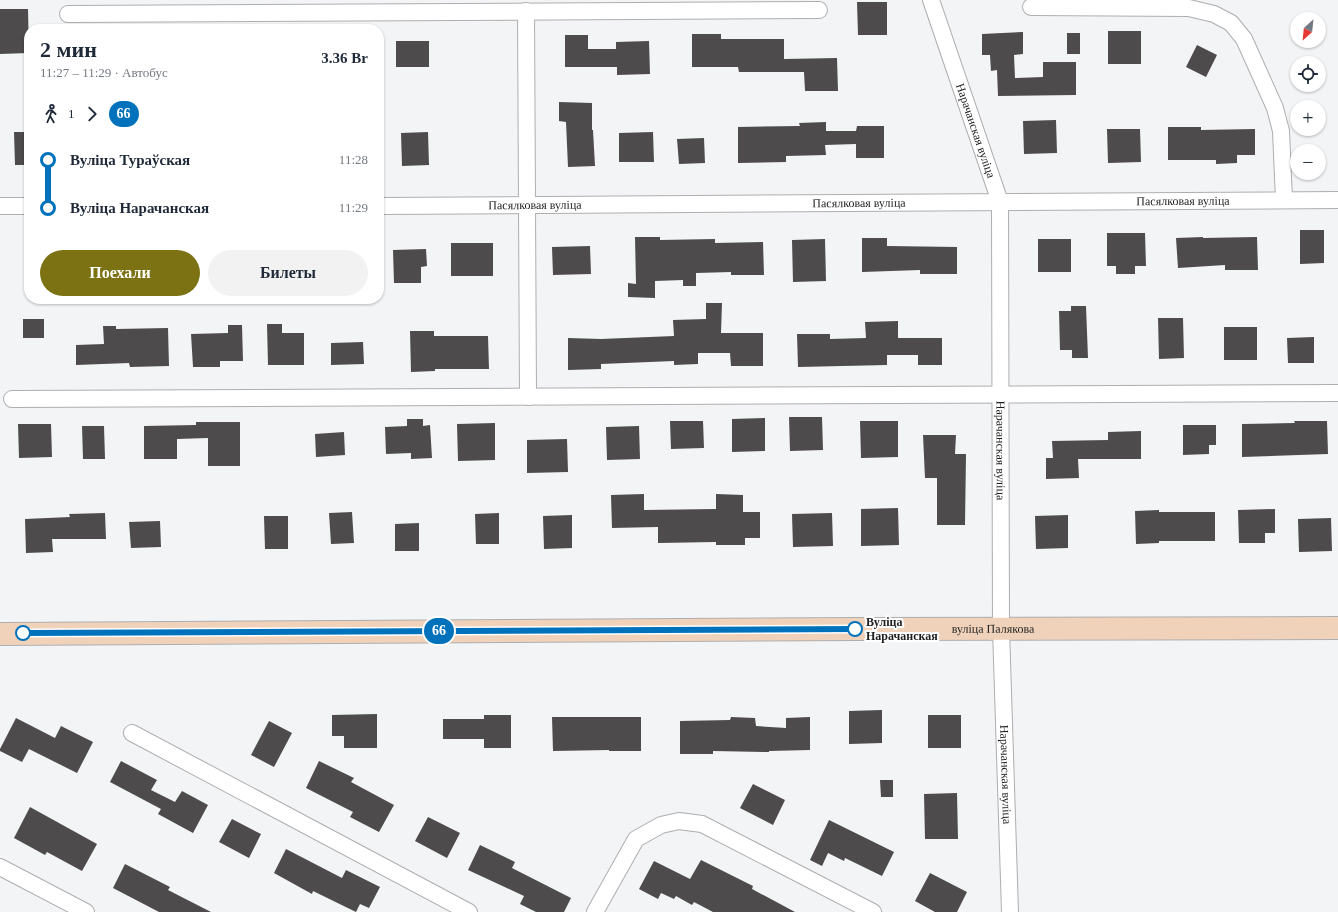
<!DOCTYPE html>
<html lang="ru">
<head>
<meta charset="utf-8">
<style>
  :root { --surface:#fff; --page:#f2f2f3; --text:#1f2937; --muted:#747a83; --accent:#7c7213 }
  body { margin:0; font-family:Georgia,serif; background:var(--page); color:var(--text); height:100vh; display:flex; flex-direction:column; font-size:15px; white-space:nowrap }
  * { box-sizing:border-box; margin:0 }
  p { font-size:13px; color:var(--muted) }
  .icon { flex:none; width:22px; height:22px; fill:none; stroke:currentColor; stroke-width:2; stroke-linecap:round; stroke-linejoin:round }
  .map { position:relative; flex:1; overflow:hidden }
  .details { position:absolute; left:24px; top:24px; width:360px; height:280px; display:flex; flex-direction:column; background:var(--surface); border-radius:16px; box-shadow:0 1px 3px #0004 }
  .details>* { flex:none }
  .badge { padding:0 8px; border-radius:13px; font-size:14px; line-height:26px }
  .needle { width:26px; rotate:207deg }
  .controls { position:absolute; left:1290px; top:12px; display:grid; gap:8px }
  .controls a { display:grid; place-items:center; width:36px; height:36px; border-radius:50%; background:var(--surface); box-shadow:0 1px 3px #0004; font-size:20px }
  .map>.badge { position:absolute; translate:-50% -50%; box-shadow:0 0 0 2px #fff }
  .legs { display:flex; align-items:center; gap:6px; height:44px; padding:0 16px; font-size:13px }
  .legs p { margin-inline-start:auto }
  .headline { display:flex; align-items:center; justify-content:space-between; height:68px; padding:0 16px }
  h1 { font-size:22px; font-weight:700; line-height:30px }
  .cta { display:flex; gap:8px; margin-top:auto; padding:8px 16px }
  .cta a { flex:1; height:46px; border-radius:24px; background:var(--accent); color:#fff; font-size:16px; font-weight:700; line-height:46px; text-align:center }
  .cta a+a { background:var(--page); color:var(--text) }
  ul { padding:0 16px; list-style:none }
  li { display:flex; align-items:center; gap:14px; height:48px; font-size:15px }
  li i { display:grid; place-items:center; width:6px; height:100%; margin:0 5px; background:currentColor }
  li i::after { content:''; width:10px; height:10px; margin:-5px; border:3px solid; border-radius:50%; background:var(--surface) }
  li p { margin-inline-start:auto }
  li:first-child i { background:linear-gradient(#0000 50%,currentColor 0) }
  li:last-child i { background:linear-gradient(currentColor 50%,#0000 0) }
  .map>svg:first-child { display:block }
  .building { fill:#4d4b4b }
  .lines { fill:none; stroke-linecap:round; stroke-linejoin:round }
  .street-casing { stroke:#aeaeb0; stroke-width:18 }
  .secondary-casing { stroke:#aeaeb0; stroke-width:24 }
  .street { stroke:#fff; stroke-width:16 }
  .secondary { stroke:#efd2b9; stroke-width:22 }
  .line-1-casing { stroke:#fff; stroke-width:9 }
  .line-1 { stroke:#0072bc; stroke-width:6 }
  .stop-1-dot { fill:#fff; stroke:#0072bc; stroke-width:2 }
  .labels { text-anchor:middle; stroke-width:4; stroke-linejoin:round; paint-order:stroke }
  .street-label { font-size:12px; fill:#1e1e1f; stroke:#fff }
  .stop-label { font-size:12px; font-weight:bold; fill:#1e1e1f; stroke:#fff; text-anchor:start }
</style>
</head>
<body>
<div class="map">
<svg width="1338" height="912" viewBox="0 0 1338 912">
  <rect width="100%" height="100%" fill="#f3f4f6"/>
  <path class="building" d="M 857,2 L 887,2 L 887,35 L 858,35 Z
    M 0,9 L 28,9 L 29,53 L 0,54 Z
    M 1108,31 L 1141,31 L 1141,64 L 1108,64 Z
    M 1023,32 L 1023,54 L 1014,55 L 1015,78 L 1043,77 L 1043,62 L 1076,62 L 1076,95 L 998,96 L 997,70 L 991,71 L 990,55 L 982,55 L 982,34 Z
    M 1067,33 L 1080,33 L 1080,54 L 1067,54 Z
    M 692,34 L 721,34 L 721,39 L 784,39 L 784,59 L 837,58 L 838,91 L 805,91 L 804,72 L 739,72 L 738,67 L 692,67 Z
    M 565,35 L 588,35 L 588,49 L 616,49 L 616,42 L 649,41 L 650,74 L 617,75 L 617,67 L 565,67 Z
    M 396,41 L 429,41 L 429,67 L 396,67 Z
    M 1197,45 L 1217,55 L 1206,77 L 1186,67 Z
    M 559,102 L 592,103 L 592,130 L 593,130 L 595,166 L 568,167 L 566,122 L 559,121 Z
    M 1056,120 L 1057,153 L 1024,154 L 1023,121 Z
    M 826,122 L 826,131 L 856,131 L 857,126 L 884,126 L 884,158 L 856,158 L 856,144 L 825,145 L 826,155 L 786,156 L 786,162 L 738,163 L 738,127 L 800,126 L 799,123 Z
    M 1168,127 L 1201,127 L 1201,130 L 1255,129 L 1255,155 L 1237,155 L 1237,163 L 1216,164 L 1216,160 L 1168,160 Z
    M 1107,129 L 1140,129 L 1141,162 L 1108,163 Z
    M 14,132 L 29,132 L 29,165 L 15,165 Z
    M 428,132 L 429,165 L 402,166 L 401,133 Z
    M 653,132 L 654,162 L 619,162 L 619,133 Z
    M 704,138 L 705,163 L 679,164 L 677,139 Z
    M 1300,230 L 1324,230 L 1324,263 L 1300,264 Z
    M 1107,233 L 1145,233 L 1146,266 L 1135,266 L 1135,274 L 1116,274 L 1116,266 L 1107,266 Z
    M 635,237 L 660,237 L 660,240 L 715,239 L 715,243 L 763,242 L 764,275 L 731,275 L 731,272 L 696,273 L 696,286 L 683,286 L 683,280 L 655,281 L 655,298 L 628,297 L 628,283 L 636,284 Z
    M 1203,237 L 1203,238 L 1257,237 L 1258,270 L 1225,270 L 1225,265 L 1178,268 L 1176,238 Z
    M 862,238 L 887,238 L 887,246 L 957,247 L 957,274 L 920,274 L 920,270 L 862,272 Z
    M 825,239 L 826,281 L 793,282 L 792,240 Z
    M 1038,239 L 1071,239 L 1071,272 L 1038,272 Z
    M 451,243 L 493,243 L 493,276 L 451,276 Z
    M 590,246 L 591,274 L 553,275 L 552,247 Z
    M 426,249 L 427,266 L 421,267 L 421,283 L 394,283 L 393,250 Z
    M 706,303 L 722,303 L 721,333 L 763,333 L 763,366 L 731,366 L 730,353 L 698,353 L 698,364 L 674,365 L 674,361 L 601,364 L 601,369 L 568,370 L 568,338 L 601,339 L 674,336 L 673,320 L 706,319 Z
    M 1071,306 L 1086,306 L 1088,358 L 1072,358 L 1072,350 L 1060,350 L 1059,311 L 1071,311 Z
    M 1158,318 L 1183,318 L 1184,358 L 1159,359 Z
    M 23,319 L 44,319 L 44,338 L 23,338 Z
    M 898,321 L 898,338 L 942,338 L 942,365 L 918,365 L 918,355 L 887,355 L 887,365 L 798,367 L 797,334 L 830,334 L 830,339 L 866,338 L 865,322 Z
    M 267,324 L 282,324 L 282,333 L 304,333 L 304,365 L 268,365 Z
    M 228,325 L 242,325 L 243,361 L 220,361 L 220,367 L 193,367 L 191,334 L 228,333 Z
    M 103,326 L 116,326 L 116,329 L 168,328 L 169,366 L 130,367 L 129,363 L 76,365 L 76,345 L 104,344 Z
    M 1224,327 L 1257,327 L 1257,360 L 1224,360 Z
    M 410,331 L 434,331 L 434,336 L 488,336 L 489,369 L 435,369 L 435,371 L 411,372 Z
    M 1314,337 L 1314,363 L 1288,363 L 1287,338 Z
    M 363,342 L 364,364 L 331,365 L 331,343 Z
    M 789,417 L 822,417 L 823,450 L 790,451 Z
    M 765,418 L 765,451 L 732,452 L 732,419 Z
    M 407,419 L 423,419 L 423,426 L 430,425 L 432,458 L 411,459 L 411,453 L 386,454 L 385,427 L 407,426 Z
    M 670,421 L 703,421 L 704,448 L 671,449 Z
    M 860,421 L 898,421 L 898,457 L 861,458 Z
    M 1294,421 L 1327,421 L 1328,454 L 1242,457 L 1242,424 L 1295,423 Z
    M 196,422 L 240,422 L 240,466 L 208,466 L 208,438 L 177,439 L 177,459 L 144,459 L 144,426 L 196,425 Z
    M 495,423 L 495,460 L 458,461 L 457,424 Z
    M 18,424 L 51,424 L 52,457 L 19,458 Z
    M 1183,425 L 1216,425 L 1216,445 L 1209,445 L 1209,454 L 1183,455 Z
    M 82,426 L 104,426 L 105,459 L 83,459 Z
    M 639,426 L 640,459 L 607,460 L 606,427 Z
    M 1141,431 L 1141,459 L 1078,459 L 1079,478 L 1046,479 L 1046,458 L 1053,458 L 1052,441 L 1108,440 L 1108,432 Z
    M 344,432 L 345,455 L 316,457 L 315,434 Z
    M 923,435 L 956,435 L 955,454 L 966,454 L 965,525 L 937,525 L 937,478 L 925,478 Z
    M 567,439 L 568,472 L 527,473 L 527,440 Z
    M 644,494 L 644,510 L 716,509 L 716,494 L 743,495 L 743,512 L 760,512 L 760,538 L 745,538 L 745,545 L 716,545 L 716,542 L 658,543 L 658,527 L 612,528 L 611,495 Z
    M 898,508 L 899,545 L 861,546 L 861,509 Z
    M 1275,509 L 1275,533 L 1265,533 L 1265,543 L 1239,543 L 1238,510 Z
    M 1159,510 L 1159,512 L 1215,512 L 1215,541 L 1159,541 L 1159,543 L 1136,544 L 1135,511 Z
    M 352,512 L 354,543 L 331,544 L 329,513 Z
    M 105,513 L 106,539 L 52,539 L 53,552 L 26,553 L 25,519 L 70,517 L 69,514 Z
    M 499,513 L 499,544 L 476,544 L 475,514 Z
    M 832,513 L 833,546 L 793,547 L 792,514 Z
    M 572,515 L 572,548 L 544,549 L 543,516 Z
    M 1068,515 L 1068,548 L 1036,549 L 1035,516 Z
    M 264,516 L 288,516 L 288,549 L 265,549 Z
    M 1331,518 L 1332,551 L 1299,552 L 1298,519 Z
    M 160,521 L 161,547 L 131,548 L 129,522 Z
    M 419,523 L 419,551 L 395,551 L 395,524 Z
    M 882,710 L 882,743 L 849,744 L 849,711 Z
    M 377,714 L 377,748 L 344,748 L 344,736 L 332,736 L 332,715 Z
    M 484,715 L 511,715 L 511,748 L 484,748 L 484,739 L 443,739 L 443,719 L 484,719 Z
    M 928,715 L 961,715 L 961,748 L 928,748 Z
    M 552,717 L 641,717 L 641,751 L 609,751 L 609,750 L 553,751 Z
    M 731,717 L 755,718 L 756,726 L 786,728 L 786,718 L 810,717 L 810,750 L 769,751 L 769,752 L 713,751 L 713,754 L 680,754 L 680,721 L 730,720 Z
    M 16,718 L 55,738 L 61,726 L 93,742 L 77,773 L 29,749 L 22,762 L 0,751 L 0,749 Z
    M 269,721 L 292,733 L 274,767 L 251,755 Z
    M 121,761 L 157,780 L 151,790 L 175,802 L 182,791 L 208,805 L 193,833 L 158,814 L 161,809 L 110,782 Z
    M 319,761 L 354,778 L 351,782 L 394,805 L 379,832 L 350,817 L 353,812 L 306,788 Z
    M 880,780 L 893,780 L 893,797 L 881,797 Z
    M 753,784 L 785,800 L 773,825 L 740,808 Z
    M 957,793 L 958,839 L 925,839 L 924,794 Z
    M 30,807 L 97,844 L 82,871 L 47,852 L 45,855 L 14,838 Z
    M 428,817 L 460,833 L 447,858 L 415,841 Z
    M 232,819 L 261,834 L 249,858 L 219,842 Z
    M 829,820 L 894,852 L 882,876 L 845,858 L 844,861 L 828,853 L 822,866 L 810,860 Z
    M 480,845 L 515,862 L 512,868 L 571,898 L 564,912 L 536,912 L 520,904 L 524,896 L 468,870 Z
    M 286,849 L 342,878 L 346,870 L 380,887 L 369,908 L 360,904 L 356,912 L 313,891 L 312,894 L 274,873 Z
    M 701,860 L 753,886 L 752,889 L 795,912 L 713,912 L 694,902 L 692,905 L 676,896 L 674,899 L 661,893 L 658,899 L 639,889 L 654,861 L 690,879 Z
    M 125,864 L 170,887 L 168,890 L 211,912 L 159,912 L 113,888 Z
    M 930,873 L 967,892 L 957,912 L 935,912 L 915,901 Z"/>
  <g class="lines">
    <g class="street-casing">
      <g id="street">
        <path id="s1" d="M 931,0 L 1000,202 L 1001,629 L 1010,912"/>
        <path d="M 1031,7 L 1189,8 L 1214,14 L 1231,23 L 1244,39 L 1275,108 L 1281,131 L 1284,200"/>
        <path d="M 526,11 L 528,397"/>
        <path d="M 68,14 L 819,10"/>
        <path d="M 0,206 L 29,206"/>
        <path id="s2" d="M 379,206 L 1338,200"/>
        <path d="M 12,399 L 1338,393"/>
        <path d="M 132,733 L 469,912"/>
        <path d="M 0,867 L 86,912"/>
        <path d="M 595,912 L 636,839 L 661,825 L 679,821 L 702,824 L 873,912"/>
      </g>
    </g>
    <g class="secondary-casing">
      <g id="secondary">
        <path id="s3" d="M 0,634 L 856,629 L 1338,628"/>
      </g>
    </g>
    <use href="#street" class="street"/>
    <use href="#secondary" class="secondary"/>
  </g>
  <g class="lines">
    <g class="line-1-casing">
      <path id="line-1" d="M 23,633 L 855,629"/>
    </g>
    <use href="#line-1" class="line-1"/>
  </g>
  <g class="stop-1-dot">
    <circle cx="855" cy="629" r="7"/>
    <circle cx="23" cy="633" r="7"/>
  </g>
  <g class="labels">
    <g class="street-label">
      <text dy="4" stroke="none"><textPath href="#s1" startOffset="138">Нарачанская вуліца</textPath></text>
      <text dy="4" stroke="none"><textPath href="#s2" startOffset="804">Пасялковая вуліца</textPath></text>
      <text dy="4" stroke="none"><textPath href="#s2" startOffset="480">Пасялковая вуліца</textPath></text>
      <text dy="4" stroke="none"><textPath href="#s2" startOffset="156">Пасялковая вуліца</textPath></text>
      <text dy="4" stroke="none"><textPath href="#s1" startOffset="462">Нарачанская вуліца</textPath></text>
      <text dy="4" stroke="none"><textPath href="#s3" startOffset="993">вуліца Палякова</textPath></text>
      <text dy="4" stroke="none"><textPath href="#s1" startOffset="786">Нарачанская вуліца</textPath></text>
    </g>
    <g class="stop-label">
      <text x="866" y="626">Вуліца<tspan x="866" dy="14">Нарачанская</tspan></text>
    </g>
  </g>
</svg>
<div class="controls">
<a><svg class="needle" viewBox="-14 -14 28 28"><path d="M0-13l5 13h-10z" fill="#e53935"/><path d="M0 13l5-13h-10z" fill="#747a83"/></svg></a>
<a><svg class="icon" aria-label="locate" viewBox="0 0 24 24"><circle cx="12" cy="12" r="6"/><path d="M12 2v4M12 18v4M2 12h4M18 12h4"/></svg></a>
<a>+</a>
<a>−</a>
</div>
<b class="badge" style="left:439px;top:631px;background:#0072bc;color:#fff">66</b>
<section class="details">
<div class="headline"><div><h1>2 мин</h1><p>11:27 – 11:29 · Автобус</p></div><b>3.36 Br</b></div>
<div class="legs"><svg class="icon" aria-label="walk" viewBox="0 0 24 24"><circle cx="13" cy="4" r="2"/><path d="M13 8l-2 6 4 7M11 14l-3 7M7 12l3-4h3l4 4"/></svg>1<svg class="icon" aria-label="forward" viewBox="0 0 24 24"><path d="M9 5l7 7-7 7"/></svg><b class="badge" style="background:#0072bc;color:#fff">66</b></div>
<ul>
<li><i style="color:#0072bc"></i><b>Вуліца Тураўская</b><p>11:28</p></li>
<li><i style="color:#0072bc"></i><b>Вуліца Нарачанская</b><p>11:29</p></li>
</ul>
<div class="cta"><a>Поехали</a><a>Билеты</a></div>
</section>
</div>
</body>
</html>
